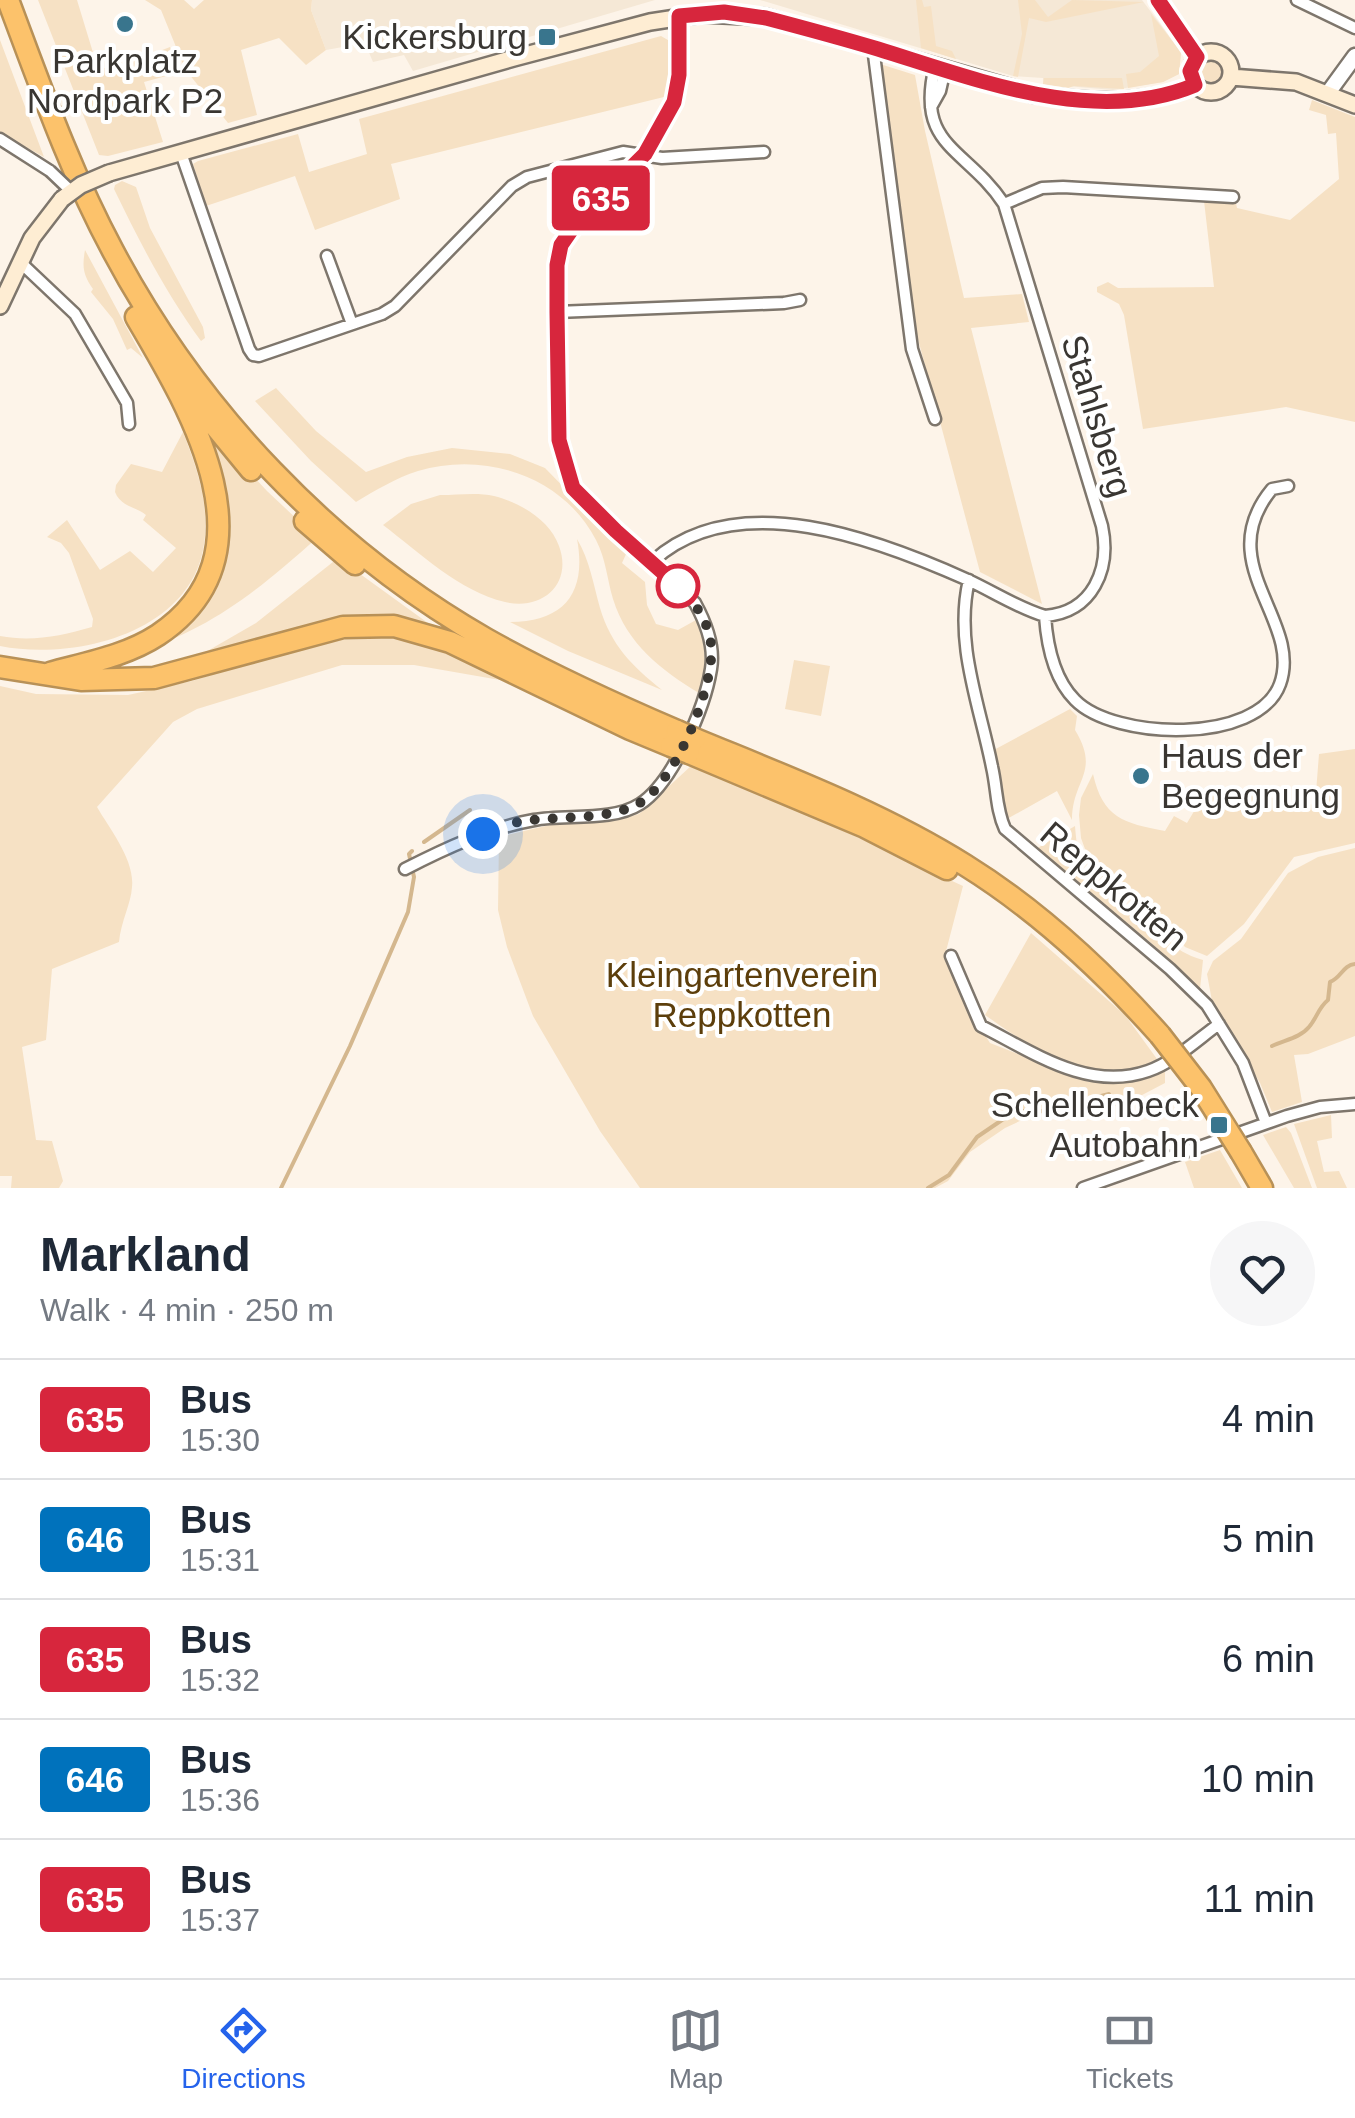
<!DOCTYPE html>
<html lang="en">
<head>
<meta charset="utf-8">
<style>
  :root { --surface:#fff; --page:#f6f6f7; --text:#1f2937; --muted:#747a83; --line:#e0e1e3; --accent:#2563eb }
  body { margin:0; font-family:Helvetica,sans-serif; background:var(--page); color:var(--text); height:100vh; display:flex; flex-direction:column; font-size:38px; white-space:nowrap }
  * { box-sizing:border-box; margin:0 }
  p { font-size:32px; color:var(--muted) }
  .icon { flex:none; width:55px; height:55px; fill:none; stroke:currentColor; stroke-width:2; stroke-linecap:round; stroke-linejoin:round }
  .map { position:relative; height:1188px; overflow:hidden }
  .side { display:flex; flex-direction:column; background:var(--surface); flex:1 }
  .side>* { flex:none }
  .badge { padding:0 20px; border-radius:8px; font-size:35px; line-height:65px }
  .you { position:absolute; width:50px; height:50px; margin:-25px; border:8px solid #fff; border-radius:50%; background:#1a73e8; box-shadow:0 0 0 15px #1a73e833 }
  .map>.badge { position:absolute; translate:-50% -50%; box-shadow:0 0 0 5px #fff }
  .round { display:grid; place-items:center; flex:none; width:105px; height:105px; border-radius:52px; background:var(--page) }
  .overview { display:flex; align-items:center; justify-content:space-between; height:170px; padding:0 40px }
  h1 { font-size:48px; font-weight:600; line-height:75px }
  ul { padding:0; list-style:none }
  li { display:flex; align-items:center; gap:30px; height:120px; padding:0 40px; border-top:2px solid var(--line) }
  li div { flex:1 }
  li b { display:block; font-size:38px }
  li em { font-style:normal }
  li .badge { min-width:110px; font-weight:700; text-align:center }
  .tab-bar { display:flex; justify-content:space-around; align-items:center; height:140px; border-top:2px solid var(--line); background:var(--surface); font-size:28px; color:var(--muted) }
  .tab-bar a { display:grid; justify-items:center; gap:5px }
  .tab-bar .current { color:var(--accent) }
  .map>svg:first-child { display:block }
  .built { fill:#f5e8d6 }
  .green { fill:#f6e1c4 }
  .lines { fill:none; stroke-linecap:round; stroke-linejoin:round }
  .stream { stroke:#d4b78e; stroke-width:4 }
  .minor-casing { stroke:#7e766c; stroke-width:15 }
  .tertiary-casing { stroke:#7e766c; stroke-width:19 }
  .secondary-casing { stroke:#7e766c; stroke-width:20 }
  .motorway-casing { stroke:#b89157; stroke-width:25 }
  .minor { stroke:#fff; stroke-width:10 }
  .tertiary { stroke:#fff; stroke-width:14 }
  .secondary { stroke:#feedd3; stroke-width:15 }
  .motorway { stroke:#fcc26b; stroke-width:20 }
  .minor-bridge-casing { stroke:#7e766c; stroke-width:15; stroke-linecap:butt }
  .secondary-bridge-casing { stroke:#7e766c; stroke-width:20; stroke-linecap:butt }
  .motorway-bridge-casing { stroke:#b89157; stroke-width:25; stroke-linecap:butt }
  .minor-bridge { stroke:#fff; stroke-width:10 }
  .secondary-bridge { stroke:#feedd3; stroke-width:15 }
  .motorway-bridge { stroke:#fcc26b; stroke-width:20 }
  .line-casing { stroke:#fff; stroke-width:22 }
  .line { stroke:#d7263d; stroke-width:15 }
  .walk { stroke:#393632; stroke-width:10; stroke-dasharray:0 18 }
  .poi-dot { fill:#39758d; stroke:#fff; stroke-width:4 }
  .stop-dot { fill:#fff; stroke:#d7263d; stroke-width:5 }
  .labels { text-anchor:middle; stroke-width:8; stroke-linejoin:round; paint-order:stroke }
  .poi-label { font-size:35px; fill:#393632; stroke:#fff; text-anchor:end }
  .street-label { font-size:35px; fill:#393632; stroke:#fff }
  .park-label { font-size:35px; fill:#5c3e0b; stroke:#fff }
</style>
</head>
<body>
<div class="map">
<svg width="1355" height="1188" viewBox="0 0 1355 1188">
  <rect width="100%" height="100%" fill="#fdf4e9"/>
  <path class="built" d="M 312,0 L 655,0 L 413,71 L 404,55 L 373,62 L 365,43 L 326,50 L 311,10 Z
    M 760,0 L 1142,0 L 1181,52 L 1179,74 L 1163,82 L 1113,90 L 1043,84 L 1043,78 L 1013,76 Z"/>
  <path class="green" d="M 38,0 L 77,0 L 98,69 L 124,65 L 170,47 L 181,72 L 144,82 L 163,142 L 108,156 L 99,155 Z
    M 145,0 L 184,0 L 194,9 L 204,0 L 312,0 L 311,10 L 326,50 L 306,65 L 279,38 L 241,50 L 257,115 L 228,123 L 185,69 L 161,10 Z
    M 916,0 L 922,0 L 924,7 L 931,6 L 936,46 L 952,51 L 956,59 L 921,48 Z
    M 1018,0 L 1035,0 L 1048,17 L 1072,0 L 1144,2 L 1046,22 L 1029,18 L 1018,77 L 1013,76 L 1022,34 Z
    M 1151,14 L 1181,52 L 1179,74 L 1163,82 L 1128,88 L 1126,74 L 1140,72 L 1159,56 Z
    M 661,36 L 673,43 L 668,96 L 391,164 L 400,199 L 315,230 L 295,176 L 206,206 L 193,164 L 198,161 L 298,134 L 309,172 L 367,154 L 359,119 Z
    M 0,40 L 44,157 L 0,133 Z
    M1198 71a13 13 0 1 1 26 0a13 13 0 1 1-26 0Z
    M 880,64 L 915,75 L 925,131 L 964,298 L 1022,294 L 1029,322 L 971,328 L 1042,604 L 980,572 L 910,309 Z
    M 1044,78 L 1122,78 L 1124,89 L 1074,86 L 1068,88 L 1043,84 Z
    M 1312,100 L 1355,117 L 1355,422 L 1286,407 L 1143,429 L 1124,315 L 1119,304 L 1097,292 L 1097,287 L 1108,282 L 1118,288 L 1214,287 L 1204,201 L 1236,203 L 1237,208 L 1290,220 L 1339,179 L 1336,133 L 1328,134 L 1326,115 L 1309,110 Z
    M 122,181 L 136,187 L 150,228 L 203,327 L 205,338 L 201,341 C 166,293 140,243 114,189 L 115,185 Z
    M 85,250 L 143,358 L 131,348 L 127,350 L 113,319 L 91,292 L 93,289 C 83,275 82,267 85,250 Z
    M 276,388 L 316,431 L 366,472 L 407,457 L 452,448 L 510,454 L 545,468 L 627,552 L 622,563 L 645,582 L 647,605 L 656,624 L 678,630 L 696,620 C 706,643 708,670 699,693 C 661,670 627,644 613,599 C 607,579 606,559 596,540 C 563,476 485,451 418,471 C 396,478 376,490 356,502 L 311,461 L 255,401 Z
    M 193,411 L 267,491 L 317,538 C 255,593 210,630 129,655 L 221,561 Z
    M 183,432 C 197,468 210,505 204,544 C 192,633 74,661 0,646 L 0,636 C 32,642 61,636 92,627 L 93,619 L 69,553 L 61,543 L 47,537 L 67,520 L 100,570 L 130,551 L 153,572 L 176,548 L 143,520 L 146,515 C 135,506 121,507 115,492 L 116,485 L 131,464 L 162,472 Z
    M 440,495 C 458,495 477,492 494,496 C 519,502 550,520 559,546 C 573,584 542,611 505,602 C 459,591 420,553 383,525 L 411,504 Z
    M 577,539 C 590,561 593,583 600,608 C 611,645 632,666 662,690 L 568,651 L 510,622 C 565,622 587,592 577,539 Z
    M 338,558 L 439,631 L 388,620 L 197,657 L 256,623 Z
    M 365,635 L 400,636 L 450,647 L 512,682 L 414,665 L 342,665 L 197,709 L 173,722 L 97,807 C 109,828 135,860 132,887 C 131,904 121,921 119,942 L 52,969 L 46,1040 L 22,1047 L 36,1140 L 52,1141 L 63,1181 L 59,1188 L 11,1188 L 12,1176 L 0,1176 L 0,686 L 36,694 L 128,695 L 192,681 L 292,650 Z
    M 794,660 L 830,666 L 821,716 L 785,709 Z
    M 1070,709 L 1077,716 L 1075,730 C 1101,773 1072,779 1072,820 L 1057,791 L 1007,819 L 992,751 Z
    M 1355,749 L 1355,843 L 1294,857 L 1244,924 L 1207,956 L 1185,947 L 1149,905 L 1110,886 L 1089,860 L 1081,838 L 1079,815 L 1081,798 L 1093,774 C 1103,818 1123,823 1165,831 L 1174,816 L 1187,823 L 1205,793 L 1218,789 L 1315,805 L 1319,754 Z
    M 692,765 L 714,771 L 963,886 L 945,955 L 975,1019 L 990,1043 L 1089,1082 L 1142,1077 L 1165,1068 L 1165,1083 L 1123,1105 L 1037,1113 L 1005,1128 L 970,1152 L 948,1181 L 935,1188 L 640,1188 L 600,1131 L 533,1016 L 507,947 L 498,910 L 499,837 L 554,824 L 618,820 L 639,814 Z
    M 1075,826 C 1078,865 1084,886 1120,903 C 1129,907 1141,911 1148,917 C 1173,939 1167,949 1203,960 L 1200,989 L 1150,942 L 1036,849 Z
    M 1355,848 L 1355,1036 L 1308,1054 L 1294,1055 L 1302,1102 L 1272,1112 L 1260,1083 L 1212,1001 L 1207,974 L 1213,961 L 1241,939 L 1288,873 L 1318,857 Z
    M 1031,933 L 1125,1015 L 1157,1059 C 1097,1094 1033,1049 985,1015 Z
    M 1331,1115 L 1332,1138 L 1317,1141 L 1324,1172 L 1339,1171 L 1347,1188 L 1317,1188 L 1294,1124 Z
    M 1286,1127 L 1291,1133 L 1312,1188 L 1294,1188 L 1263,1135 Z
    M 1220,1150 L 1242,1188 L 1194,1188 L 1185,1162 Z"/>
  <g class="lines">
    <path class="stream" d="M 424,842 L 470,810
      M 1272,1046 C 1284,1040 1300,1038 1309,1027 C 1317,1018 1318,1008 1328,1000 L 1330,982 C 1341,978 1343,965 1355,964
      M 281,1188 L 350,1046 L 408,912 L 414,877 L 409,854 L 412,851
      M 928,1188 L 949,1175 L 977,1137 L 1002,1120 L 1026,1110 L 1038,1112 L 1109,1094"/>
    <g class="minor-casing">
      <path id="minor" d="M 1297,0 L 1355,28
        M 873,47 L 912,349 L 935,419
        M 931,107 L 940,91 L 945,69
        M 0,139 L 50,171
        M 181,153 L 249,349 L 253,355 L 259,356 L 382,314 L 395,306 L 512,186 L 527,177 L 623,152 L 662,158 L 764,152
        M 1004,204 L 1042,188 L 1063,187 L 1233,197
        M 327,256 L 352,324
        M 20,262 L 75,314 L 127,403 L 129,424
        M 557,312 L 784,303 L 800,300
        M 653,561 C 737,485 879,540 968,580 C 994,592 1018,608 1045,616 C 1093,612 1111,569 1102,526 L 1004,204 C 966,147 915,147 935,66
        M 969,580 C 954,643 980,706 992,767 C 997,788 996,810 1005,829 L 1170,969 L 1207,1005 L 1243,1063 L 1266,1123
        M 1045,616 C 1047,645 1053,678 1075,700 C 1114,740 1258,745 1280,684 C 1303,620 1210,564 1272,489 L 1288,486
        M 405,869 C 446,848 489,828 534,820 C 566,814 612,822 640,804 C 673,783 705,707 711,669 C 715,646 706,623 695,603 L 573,488 L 559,441 L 557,265 C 563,218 613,189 642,156 C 655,142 668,119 675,102 C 685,78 681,42 679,16
        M 951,956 L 981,1026 C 1033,1052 1088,1092 1148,1071 C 1174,1062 1197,1040 1219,1024
        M 1083,1188 L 1287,1116 L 1320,1107 L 1355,1104"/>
    </g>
    <g class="tertiary-casing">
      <path id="tertiary" d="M 1328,93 L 1355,56"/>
    </g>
    <g class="secondary-casing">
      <path id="secondary" d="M 1158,0 L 1197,57
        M1191 72a20 20 0 1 1 40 0a20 20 0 1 1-40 0Z
        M 1231,77 L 1296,82 L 1355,105
        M 109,173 L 514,58 L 650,22 L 702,14 L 766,17 L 1032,94 C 1084,102 1145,106 1195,85
        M 0,306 L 32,238 L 62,199"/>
    </g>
    <g class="motorway-casing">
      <path id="motorway" d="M 8,0 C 40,85 70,171 113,251 C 198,411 329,549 486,639 C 548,674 612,703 677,731
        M 187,392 L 251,470
        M 305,521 L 355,564
        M 0,667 L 81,680 L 154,678 L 343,627 L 394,626 L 450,642 L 630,729 L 671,746
        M 50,673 C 86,663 126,656 158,635 C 278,555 191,410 136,317
        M 695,739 C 787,777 880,812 965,865 C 1039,911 1102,970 1160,1035
        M 689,753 L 865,827 L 947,869
        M 1241,1152 L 1262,1188"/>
    </g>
    <use href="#minor" class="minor"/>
    <use href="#tertiary" class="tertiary"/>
    <use href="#secondary" class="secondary"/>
    <use href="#motorway" class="motorway"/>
    <g class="minor-bridge-casing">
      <path id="minor-bridge" d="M 50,171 L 71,191"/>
    </g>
    <g class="secondary-bridge-casing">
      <path id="secondary-bridge" d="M 62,199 L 81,185 L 109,173"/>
    </g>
    <g class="motorway-bridge-casing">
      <path id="motorway-bridge" d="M 677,731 L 695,739
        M 671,746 L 689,753
        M 1160,1035 L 1201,1088 L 1241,1152"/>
    </g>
    <use href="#minor-bridge" class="minor-bridge"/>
    <use href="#secondary-bridge" class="secondary-bridge"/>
    <use href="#motorway-bridge" class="motorway-bridge"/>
  </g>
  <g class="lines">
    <g class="line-casing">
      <path id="line" d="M 678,586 L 616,531 L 573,488 L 559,440 L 557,312 L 557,265 L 561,245 L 579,219 L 645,154 L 674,102 L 679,75 L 679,16 L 724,12 L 766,18 C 804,28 841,38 878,49 C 975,79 1095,127 1195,85 L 1190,71 L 1197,57 L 1158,0"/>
    </g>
    <use href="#line" class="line"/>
    <path class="walk" d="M 483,834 C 529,809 587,826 634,806 C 673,790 716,685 711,644 C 708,620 694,601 678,586"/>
  </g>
  <g class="poi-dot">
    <circle cx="125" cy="24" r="10"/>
    <rect x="537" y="27" width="20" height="20" rx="5"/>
    <circle cx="1141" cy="776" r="10"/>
    <rect x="1209" y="1115" width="20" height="20" rx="5"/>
  </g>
  <circle class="stop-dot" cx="678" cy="586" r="20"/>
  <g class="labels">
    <g class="poi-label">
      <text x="527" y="49">Kickersburg</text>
      <text x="125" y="73" text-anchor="middle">Parkplatz<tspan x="125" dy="40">Nordpark P2</tspan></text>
      <text x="1161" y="768" text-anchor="start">Haus der<tspan x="1161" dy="40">Begegnung</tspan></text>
      <text x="1199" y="1117">Schellenbeck<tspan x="1199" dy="40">Autobahn</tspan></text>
    </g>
    <g class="street-label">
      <text transform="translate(1097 416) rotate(73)" y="12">Stahlsberg</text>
      <text transform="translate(1114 886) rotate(40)" y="12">Reppkotten</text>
    </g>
    <g class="park-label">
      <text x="742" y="987">Kleingartenverein<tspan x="742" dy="40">Reppkotten</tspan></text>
    </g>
  </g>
</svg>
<div class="you" style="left:483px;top:834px"></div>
<b class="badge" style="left:601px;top:198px;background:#d7263d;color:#fff">635</b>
</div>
<section class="side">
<div class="overview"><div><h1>Markland</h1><p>Walk · 4 min · 250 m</p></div><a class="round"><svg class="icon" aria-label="heart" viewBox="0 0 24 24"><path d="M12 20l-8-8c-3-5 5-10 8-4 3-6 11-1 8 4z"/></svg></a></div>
<ul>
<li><span class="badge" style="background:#d7263d;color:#fff">635</span><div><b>Bus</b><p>15:30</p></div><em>4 min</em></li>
<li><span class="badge" style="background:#0072bc;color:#fff">646</span><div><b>Bus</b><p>15:31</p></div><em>5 min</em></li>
<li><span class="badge" style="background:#d7263d;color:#fff">635</span><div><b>Bus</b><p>15:32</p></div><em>6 min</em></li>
<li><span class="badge" style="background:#0072bc;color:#fff">646</span><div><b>Bus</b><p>15:36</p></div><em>10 min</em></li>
<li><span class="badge" style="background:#d7263d;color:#fff">635</span><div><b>Bus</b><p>15:37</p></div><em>11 min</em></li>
</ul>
</section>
<nav class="tab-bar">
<a class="current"><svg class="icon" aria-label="directions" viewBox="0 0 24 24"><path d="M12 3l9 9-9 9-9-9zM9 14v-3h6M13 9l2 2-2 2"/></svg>Directions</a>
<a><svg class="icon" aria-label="map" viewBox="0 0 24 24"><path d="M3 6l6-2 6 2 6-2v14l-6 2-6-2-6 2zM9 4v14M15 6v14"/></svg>Map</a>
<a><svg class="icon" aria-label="tickets" viewBox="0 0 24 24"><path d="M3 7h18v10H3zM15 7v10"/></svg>Tickets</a>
</nav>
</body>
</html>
